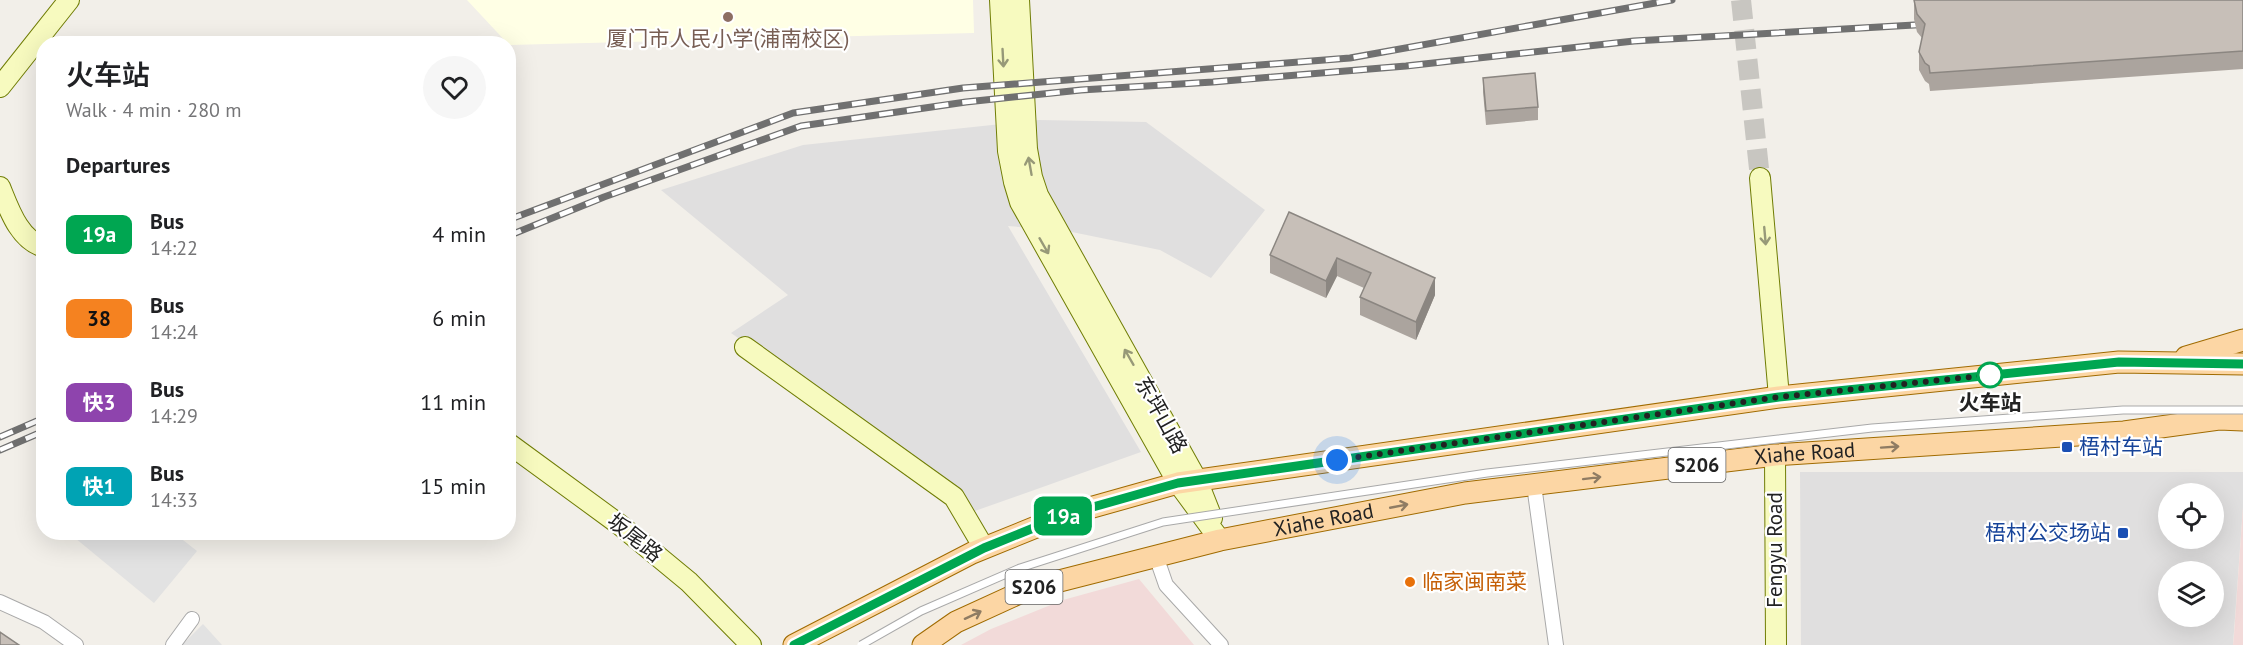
<!DOCTYPE html>
<html lang="en">
<head>
<meta charset="utf-8">
<style>
  :root { --surface:#fff; --page:#f6f6f6; --text:#202124; --muted:#757577 }
  body { margin:0; font-family:"PT Sans","Noto Sans SC",sans-serif; background:var(--page); color:var(--text); height:100vh; display:flex; flex-direction:column; font-size:22px; white-space:nowrap }
  * { box-sizing:border-box; margin:0 }
  p { font-size:20px; color:var(--muted) }
  .icon { flex:none; width:33px; height:33px; fill:none; stroke:currentColor; stroke-width:2; stroke-linecap:round; stroke-linejoin:round }
  .map { position:relative; flex:1; overflow:hidden }
  .drawer { position:absolute; left:36px; top:36px; width:480px; height:504px; display:flex; flex-direction:column; background:var(--surface); border-radius:24px; box-shadow:0 6px 24px #0002 }
  .drawer>* { flex:none }
  .badge { padding:0 12px; border-radius:9px; font-size:21px; line-height:39px }
  .tools { position:absolute; left:2158px; top:483px; display:grid; gap:12px }
  .tools a { display:grid; place-items:center; width:66px; height:66px; border-radius:50%; background:var(--surface); box-shadow:0 6px 24px #0002; font-size:30px }
  .you { position:absolute; width:30px; height:30px; margin:-15px; border:4px solid #fff; border-radius:50%; background:#1a73e8; box-shadow:0 0 0 9px #1a73e833 }
  .map>.badge { position:absolute; translate:-50% -50%; box-shadow:0 0 0 3px #fff }
  h2 { padding:0 30px; font-size:22px; line-height:54px }
  .round { display:grid; place-items:center; flex:none; width:63px; height:63px; border-radius:32px; background:var(--page) }
  .headline { display:flex; align-items:center; justify-content:space-between; height:102px; padding:0 30px }
  h1 { font-size:28px; font-weight:600; line-height:45px }
  ul { padding:0; list-style:none }
  li { display:flex; align-items:center; gap:18px; height:84px; padding:0 30px }
  li div { flex:1 }
  li b { display:block; font-size:22px }
  li em { font-style:normal }
  li .badge { min-width:66px; font-weight:700; text-align:center }
  .map>svg:first-child { display:block }
  .residential { fill:#e0dfdf; fill-rule:evenodd }
  .commercial { fill:#f2dad9 }
  .education { fill:#ffffe5 }
  .parking { fill:#e2e2e2 }
  .lines { fill:none; stroke-linecap:round; stroke-linejoin:round }
  .secondary-tunnel { stroke:#c8c6c1; stroke-width:20; stroke-dasharray:20 10; stroke-linecap:butt }
  .street-casing { stroke:#a9a9a9; stroke-width:16 }
  .secondary-casing { stroke:#707d05; stroke-width:22 }
  .primary-casing { stroke:#a06b00; stroke-width:23 }
  .street { stroke:#fff; stroke-width:14 }
  .secondary { stroke:#f7fabf; stroke-width:20 }
  .primary { stroke:#fcd6a4; stroke-width:21 }
  .rail-casing { stroke:#707070; stroke-width:7 }
  .rail { stroke:#fff; stroke-width:4.5; stroke-dasharray:14; stroke-linecap:butt }
  .lane-bridge-casing { stroke:#a9a9a9; stroke-width:9; stroke-linecap:butt }
  .lane-bridge { stroke:#fff; stroke-width:7 }
  .wall { fill:#aba49e }
  .shaded-wall { fill:#8b8681 }
  .building { fill:#c7bfb8; stroke:#8b8681; stroke-width:1.5 }
  .oneway { stroke:#979978 }
  .oneway2 { stroke:#8f7c63 }
  .line-casing { stroke:#fff; stroke-width:14 }
  .line { stroke:#00a651; stroke-width:9 }
  .walk { stroke:#222; stroke-width:6; stroke-dasharray:0 10.8 }
  .education-dot { fill:#8d6e63; stroke:#fff; stroke-width:2 }
  .stop-dot { fill:#fff; stroke:#00a651; stroke-width:3 }
  .transit-dot { fill:#1a4fb4; stroke:#fff; stroke-width:2 }
  .food-dot { fill:#e8710a; stroke:#fff; stroke-width:2 }
  .labels { text-anchor:middle; stroke-width:4.5; stroke-linejoin:round; paint-order:stroke }
  .shield { fill:#fff; stroke:#646464; stroke-width:1.5 }
  .shield-label { font-size:20px; font-weight:bold; fill:#222 }
  .education-label { font-size:21px; fill:#785e54; stroke:#fff }
  .stop-label { font-size:21px; font-weight:bold; fill:#222; stroke:#fff }
  .street-label { font-size:21px; fill:#222; stroke:#fff }
  .transit-label { font-size:21px; fill:#164399; stroke:#fff; text-anchor:start }
  .food-label { font-size:21px; fill:#c56008; stroke:#fff; text-anchor:start }
</style>
</head>
<body>
<div class="map">
<svg width="2243" height="645" viewBox="0 0 2243 645">
  <rect width="100%" height="100%" fill="#f2efe9"/>
  <path class="residential" d="M 1039,120 L 1146,122 L 1265,210 L 1211,278 L 1160,250 L 1067,231 L 1008,226 L 1141,452 L 972,512 L 951,486 L 731,333 L 788,295 L 661,190 L 803,145 Z
    M 1800,472 L 2243,472 L 2243,507 L 2233,645 L 1801,645 ZM 2169,494 L 2214,494 L 2214,538 L 2169,538 ZM 2169,572 L 2214,572 L 2214,616 L 2169,616 Z"/>
  <path class="commercial" d="M 2243,507 L 2243,645 L 2233,645 L 2234,635 Z
    M 1139,579 L 1194,645 L 961,645 L 991,629 L 1063,600 Z"/>
  <path class="education" d="M 467,0 L 973,0 L 974,33 L 509,45 Z"/>
  <path class="parking" d="M 69,533 L 174,533 L 197,551 L 154,603 Z
    M 203,624 L 222,645 L 182,645 Z"/>
  <g class="lines">
    <path class="secondary-tunnel" d="M 1741,0 L 1760,178"/>
    <g class="street-casing">
      <path id="street" d="M 1534,485 L 1556,645
        M 1156,556 L 1166,585 L 1221,645
        M 0,602 L 44,622 L 76,645
        M 173,645 L 192,619"/>
    </g>
    <g class="secondary-casing">
      <path id="secondary" d="M 1000,0 L 1008,151 L 1014,182 L 1020,202 L 1178,483 L 1220,540
        M 1019,0 L 1027,149 L 1032,177 L 1038,195 L 1197,480 L 1212,518
        M 0,87 L 69,0
        M 1760,178 L 1779,397
        M 0,187 C 9,209 19,240 44,247
        M 745,347 L 954,497 L 984,548
        M 508,443 L 620,525 L 689,582 L 751,645
        M 1775,455 L 1776,645"/>
    </g>
    <g class="primary-casing">
      <g id="primary">
        <path d="M 2186,357 L 2243,340"/>
        <path d="M 794,645 L 972,553 L 1068,514 L 1178,483 L 1779,397 L 2119,362 L 2243,364"/>
        <path id="s1" d="M 923,645 L 956,622 L 1028,589 L 1220,540 L 1465,493 L 1775,455 L 2124,432 L 2219,419 L 2243,420"/>
      </g>
    </g>
    <use href="#street" class="street"/>
    <use href="#secondary" class="secondary"/>
    <use href="#primary" class="primary"/>
    <g class="rail-casing">
      <path id="rail" d="M 508,220 L 793,113 L 963,88 L 1350,58 L 1672,0
        M 508,236 L 604,197 L 801,126 L 966,102 L 1081,90 L 1213,82 L 1406,66 L 1634,41 L 1932,24
        M 0,437 L 44,418
        M 0,450 L 44,431"/>
    </g>
    <use href="#rail" class="rail"/>
    <g class="lane-bridge-casing">
      <path id="lane-bridge" d="M 861,645 L 921,611 L 1020,568 L 1163,522 L 1487,473 L 1872,428 L 2123,410 L 2243,410"/>
    </g>
    <use href="#lane-bridge" class="lane-bridge"/>
  </g>
  <path class="wall" d="M 2243,0 L 2243,69 L 1930,91 L 1929,84 L 1925,81 L 1919,70 L 1919,52 L 1922,38 L 1917,32 L 1914,19 L 1914,2 Z
    M 1483,78 L 1538,107 L 1538,120 L 1486,125 L 1483,92 Z
    M 1289,212 L 1435,295 L 1416,340 L 1360,315 L 1360,297 L 1364,288 L 1337,276 L 1326,298 L 1270,273 L 1270,255 Z"/>
  <path class="shaded-wall" d="M 1337,258 L 1337,276 L 1326,298 L 1326,281 Z
    M 1435,278 L 1435,295 L 1416,340 L 1416,322 Z"/>
  <path class="building" d="M 1914,0 L 2243,0 L 2243,51 L 1930,73 L 1929,66 L 1925,63 L 1919,52 L 1925,24 L 1917,14 Z
    M 1535,73 L 1538,107 L 1486,111 L 1483,78 Z
    M 1289,212 L 1435,278 L 1416,322 L 1360,297 L 1371,273 L 1337,258 L 1326,281 L 1270,255 Z
    M 0,632 L 19,645 L 0,645 Z"/>
  <defs><path id="oneway-shaft" d="M-6 0H5M1.5-3L5.5 0L1.5 3" fill="none" stroke-width="1.6" stroke-linecap="round" stroke-linejoin="round" transform="scale(1.5)"/></defs>
  <g class="oneway">
    <use href="#oneway-shaft" transform="translate(1003 58) rotate(87)"/>
    <use href="#oneway-shaft" transform="translate(1030 166) rotate(-100)"/>
    <use href="#oneway-shaft" transform="translate(1765 236) rotate(85)"/>
    <use href="#oneway-shaft" transform="translate(1044 246) rotate(60)"/>
    <use href="#oneway-shaft" transform="translate(1129 357) rotate(-120)"/>
  </g>
  <g class="oneway2">
    <use href="#oneway-shaft" transform="translate(1890 447) rotate(-4)"/>
    <use href="#oneway-shaft" transform="translate(1592 478) rotate(-7)"/>
    <use href="#oneway-shaft" transform="translate(1399 506) rotate(-11)"/>
    <use href="#oneway-shaft" transform="translate(973 615) rotate(-25)"/>
  </g>
  <g class="lines">
    <g class="line-casing">
      <path id="line" d="M 794,645 L 984,548 L 1068,514 L 1178,483 L 1779,397 L 2119,362 L 2243,364"/>
    </g>
    <use href="#line" class="line"/>
    <path class="walk" d="M 1337,460 L 1779,397 L 1990,375"/>
  </g>
  <circle class="education-dot" cx="728" cy="17" r="6"/>
  <circle class="stop-dot" cx="1990" cy="375" r="12"/>
  <g class="transit-dot">
    <rect x="2061" y="441" width="12" height="12" rx="3"/>
    <rect x="2117" y="527" width="12" height="12" rx="3"/>
  </g>
  <circle class="food-dot" cx="1410" cy="582" r="6"/>
  <g class="labels">
    <g class="shield">
      <rect x="1668.5" y="448" width="57" height="34" rx="4.5"/>
      <rect x="1005.5" y="570" width="57" height="34" rx="4.5"/>
    </g>
    <g class="shield-label">
      <text x="1697" y="472">S206</text>
      <text x="1034" y="594">S206</text>
    </g>
    <g class="education-label">
      <text x="728" y="46">厦门市人民小学(浦南校区)</text>
    </g>
    <g class="stop-label">
      <text x="1990" y="410">火车站</text>
    </g>
    <g class="street-label">
      <text transform="translate(1161 415) rotate(61)" y="7">东坪山路</text>
      <text dy="7" stroke="none"><textPath href="#s1" startOffset="909">Xiahe Road</textPath></text>
      <text dy="7" stroke="none"><textPath href="#s1" startOffset="423">Xiahe Road</textPath></text>
      <text transform="translate(635 538) rotate(39)" y="7">坂尾路</text>
      <text transform="translate(1775 550) rotate(-90)" y="7">Fengyu Road</text>
    </g>
    <g class="transit-label">
      <text x="2079" y="454">梧村车站</text>
      <text x="2111" y="540" text-anchor="end">梧村公交场站</text>
    </g>
    <g class="food-label">
      <text x="1422" y="589">临家闽南菜</text>
    </g>
  </g>
</svg>
<div class="tools">
<a><svg class="icon" aria-label="locate" viewBox="0 0 24 24"><circle cx="12" cy="12" r="6"/><path d="M12 2v4M12 18v4M2 12h4M18 12h4"/></svg></a>
<a><svg class="icon" aria-label="layers" viewBox="0 0 24 24"><path d="M12 4l9 5-9 5-9-5zM3 14l9 5 9-5"/></svg></a>
</div>
<div class="you" style="left:1337px;top:460px"></div>
<b class="badge" style="left:1063px;top:516px;background:#00a651;color:#fff">19a</b>
<section class="drawer">
<div class="headline"><div><h1>火车站</h1><p>Walk · 4 min · 280 m</p></div><a class="round"><svg class="icon" aria-label="heart" viewBox="0 0 24 24"><path d="M12 20l-8-8c-3-5 5-10 8-4 3-6 11-1 8 4z"/></svg></a></div>
<h2>Departures</h2>
<ul>
<li><span class="badge" style="background:#00a651;color:#fff">19a</span><div><b>Bus</b><p>14:22</p></div><em>4 min</em></li>
<li><span class="badge" style="background:#f58220;color:#111">38</span><div><b>Bus</b><p>14:24</p></div><em>6 min</em></li>
<li><span class="badge" style="background:#8e44ad;color:#fff">快3</span><div><b>Bus</b><p>14:29</p></div><em>11 min</em></li>
<li><span class="badge" style="background:#00a3b4;color:#fff">快1</span><div><b>Bus</b><p>14:33</p></div><em>15 min</em></li>
</ul>
</section>
</div>
</body>
</html>
